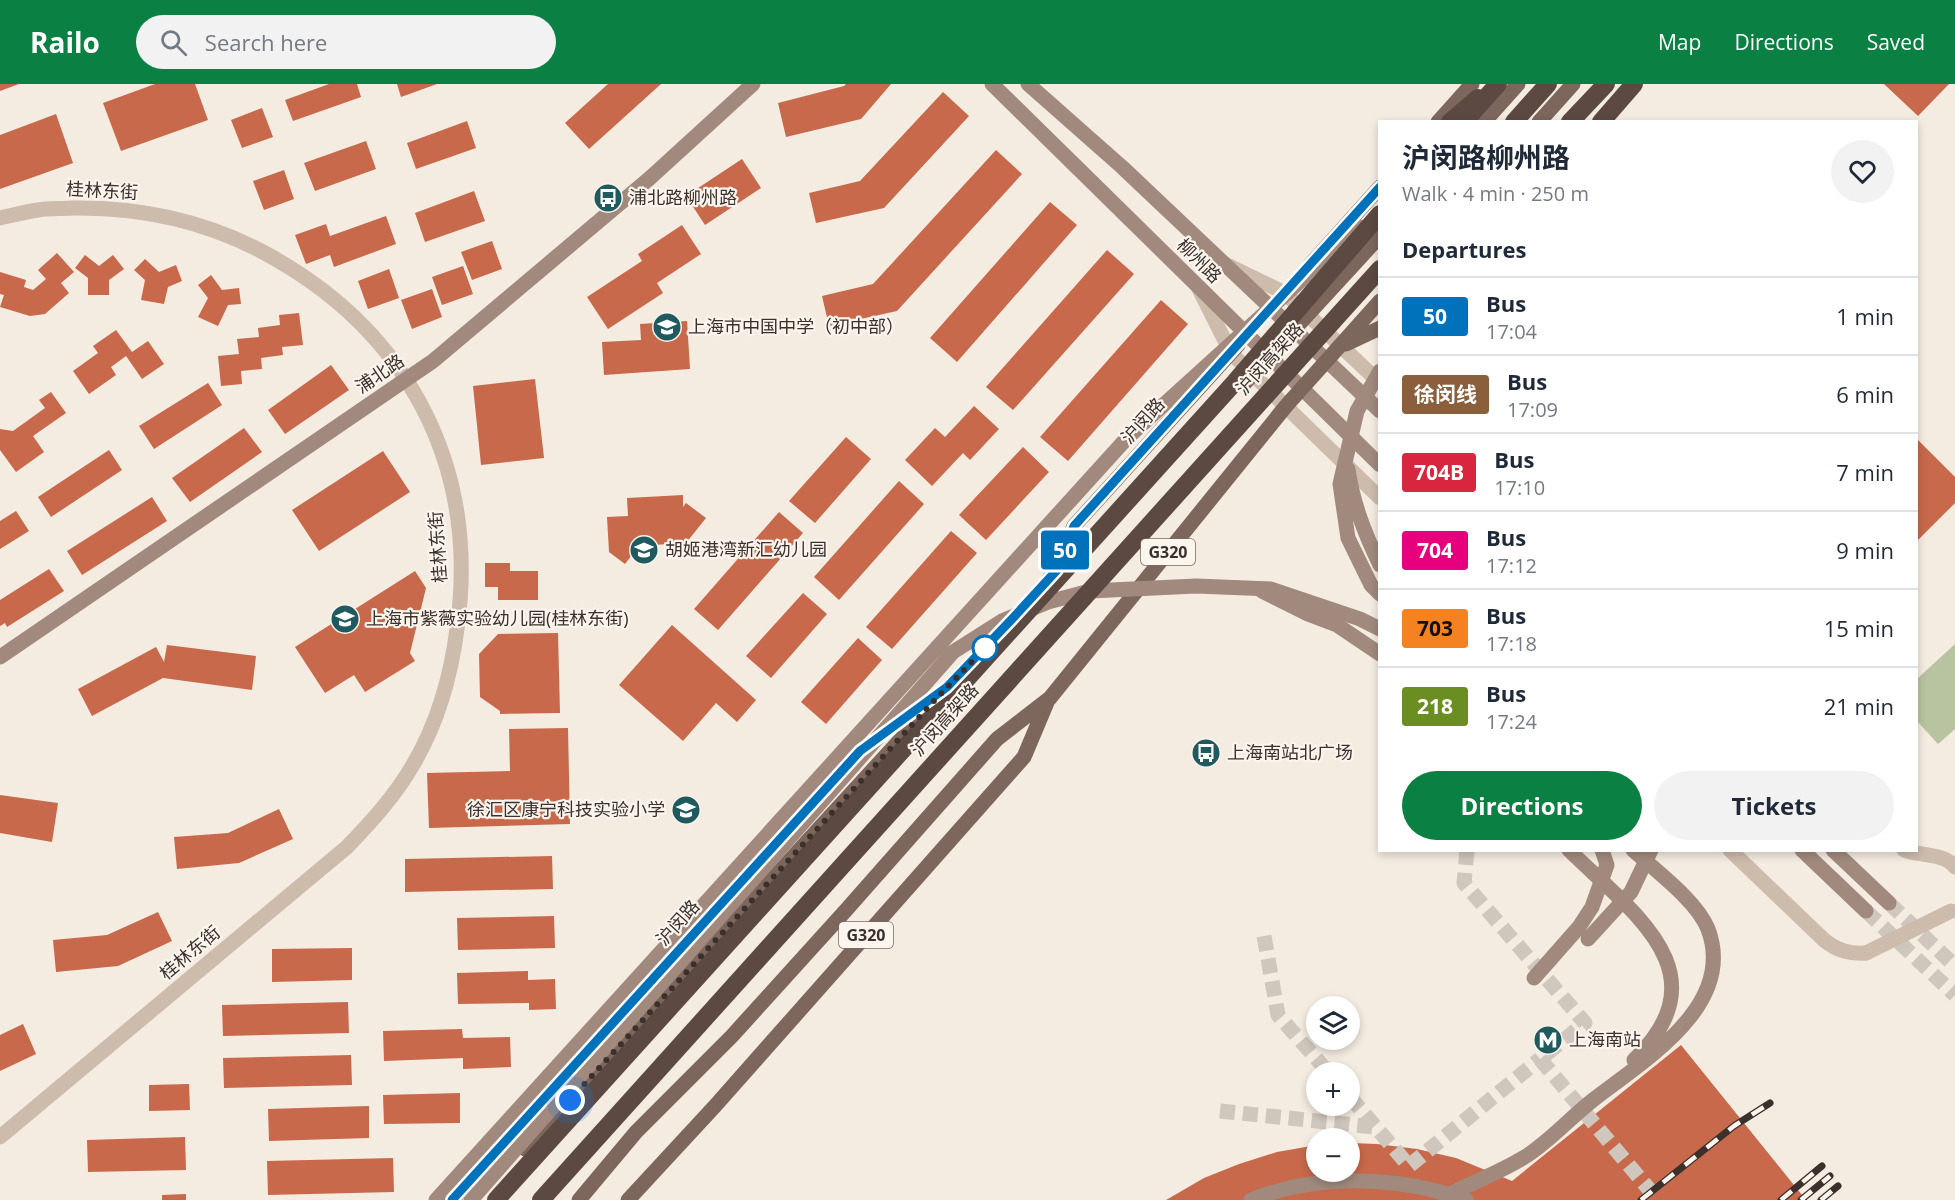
<!DOCTYPE html>
<html lang="en">
<head>
<meta charset="utf-8">
<style>
  :root { --surface:#fff; --page:#f2f2f3; --text:#1f2937; --muted:#747a83; --line:#e0e1e3; --accent:#0b8043 }
  body { margin:0; font-family:"Open Sans","Noto Sans SC",sans-serif; background:var(--page); color:var(--text); height:100vh; display:flex; flex-direction:column; font-size:22px; white-space:nowrap }
  * { box-sizing:border-box; margin:0 }
  p { font-size:20px; color:var(--muted) }
  .icon { flex:none; width:33px; height:33px; fill:none; stroke:currentColor; stroke-width:2; stroke-linecap:round; stroke-linejoin:round }
  .map { position:relative; flex:1; overflow:hidden }
  .panel { position:absolute; left:1378px; top:36px; width:540px; height:732px; display:flex; flex-direction:column; background:var(--surface); border-radius:0px; box-shadow:0 3px 9px #0003 }
  .panel>* { flex:none }
  .badge { padding:0 12px; border-radius:4px; font-size:21px; line-height:39px }
  .tools { position:absolute; left:1306px; top:912px; display:grid; gap:12px }
  .tools a { display:grid; place-items:center; width:54px; height:54px; border-radius:50%; background:var(--surface); box-shadow:0 3px 9px #0003; font-size:30px }
  .you { position:absolute; width:30px; height:30px; margin:-15px; border:4px solid #fff; border-radius:50%; background:#1a73e8; box-shadow:0 0 0 9px #1a73e833 }
  .map>.badge { position:absolute; translate:-50% -50%; box-shadow:0 0 0 3px #fff }
  h2 { padding:0 24px; font-size:22px; line-height:54px }
  .round { display:grid; place-items:center; flex:none; width:63px; height:63px; border-radius:32px; background:var(--page) }
  .headline { display:flex; align-items:center; justify-content:space-between; height:102px; padding:0 24px }
  h1 { font-size:28px; font-weight:700; line-height:45px }
  .action { display:flex; gap:12px; margin-top:auto; padding:12px 24px }
  .action a { flex:1; height:69px; border-radius:36px; background:var(--accent); color:#fff; font-size:24px; font-weight:700; line-height:69px; text-align:center }
  .action a+a { background:var(--page); color:var(--text) }
  ul { padding:0; list-style:none }
  li { display:flex; align-items:center; gap:18px; height:78px; padding:0 24px; border-top:2px solid var(--line) }
  li div { flex:1 }
  li b { display:block; font-size:22px }
  li em { font-style:normal }
  li .badge { min-width:66px; font-weight:700; text-align:center }
  header { display:flex; align-items:center; gap:36px; box-sizing:border-box; height:84px; padding:0 30px; background:var(--accent); color:#fff }
  header strong { font-size:28px }
  nav { display:flex; gap:33px; margin-inline-start:auto; font-size:21px }
  .search { width:420px; height:54px; background:var(--page); display:flex; align-items:center; gap:15px; box-sizing:border-box; padding:0 21px; border-radius:33px; color:var(--muted); font-size:22px }
  .map>svg:first-child { display:block }
  .green { fill:#b8c4a0 }
  .building { fill:#c8694b }
  .lines { fill:none; stroke-linecap:round; stroke-linejoin:round }
  .street-tunnel { stroke:#cfc6bd; stroke-width:15; stroke-dasharray:15 8; stroke-linecap:butt }
  .secondary-tunnel { stroke:#cfc6bd; stroke-width:15; stroke-dasharray:15 8; stroke-linecap:butt }
  .street { stroke:#cdbbac; stroke-width:15 }
  .secondary { stroke:#a18a7d; stroke-width:15 }
  .primary { stroke:#7d675c; stroke-width:15 }
  .highway { stroke:#5c4a42; stroke-width:18 }
  .rail-casing { stroke:#3b302b; stroke-width:7 }
  .rail { stroke:#fbf5ee; stroke-width:4.5; stroke-dasharray:14; stroke-linecap:butt }
  .street-bridge { stroke:#cdbbac; stroke-width:15 }
  .secondary-bridge { stroke:#a18a7d; stroke-width:15 }
  .highway-bridge { stroke:#5c4a42; stroke-width:18 }
  .line-casing { stroke:#fff; stroke-width:14 }
  .line { stroke:#0072bc; stroke-width:9 }
  .walk { stroke:#3b302b; stroke-width:6; stroke-dasharray:0 10.8 }
  .stop-dot { fill:#fff; stroke:#0072bc; stroke-width:3 }
  .labels { text-anchor:middle; stroke-width:4.5; stroke-linejoin:round; paint-order:stroke }
  .shield { fill:#fbf5ee; stroke:#756b66; stroke-width:1.5 }
  .shield-label { font-size:16px; font-weight:bold; fill:#3b302b }
  .street-label { font-size:18px; fill:#3b302b; stroke:#fbf5ee }
  .poi-label { font-size:18px; fill:#3b302b; stroke:#fbf5ee; text-anchor:start }
</style>
</head>
<body>
<header>
<strong>Railo</strong>
<div class="search"><svg class="icon" aria-label="search" viewBox="0 0 24 24"><circle cx="10" cy="10" r="6"/><path d="M15 15l6 6"/></svg>Search here</div>
<nav><a>Map</a><a>Directions</a><a>Saved</a></nav>
</header>
<div class="map">
<svg width="1955" height="1116" viewBox="0 0 1955 1116">
  <rect width="100%" height="100%" fill="#f4ebe1"/>
  <path class="green" d="M 1955,560 L 1955,645 L 1938,660 L 1917,637 L 1917,595 Z"/>
  <path class="building" d="M 0,0 L 19,0 L 0,7 Z
    M 155,0 L 195,0 L 208,36 L 121,67 L 103,19 Z
    M 329,0 L 357,0 L 361,13 L 293,37 L 285,16 Z
    M 397,0 L 437,0 L 401,13 Z
    M 608,0 L 661,0 L 589,65 L 565,39 Z
    M 846,0 L 891,0 L 861,35 L 786,53 L 778,19 L 844,2 Z
    M 1884,0 L 1949,0 L 1918,32 Z
    M 943,8 L 969,32 L 884,124 L 816,139 L 809,109 L 860,97 Z
    M 262,24 L 273,53 L 242,64 L 231,36 Z
    M 56,30 L 73,79 L 0,105 L 0,51 Z
    M 467,37 L 476,64 L 416,85 L 407,59 Z
    M 366,57 L 376,85 L 315,107 L 304,79 Z
    M 996,66 L 1022,90 L 897,227 L 829,242 L 822,212 L 873,200 Z
    M 742,75 L 761,104 L 705,141 L 686,112 Z
    M 284,86 L 294,115 L 264,126 L 253,97 Z
    M 474,107 L 485,137 L 425,158 L 415,129 Z
    M 1050,118 L 1077,141 L 957,278 L 930,254 Z
    M 386,132 L 396,160 L 334,183 L 330,171 L 306,180 L 295,151 L 326,140 L 330,152 Z
    M 682,141 L 701,170 L 657,199 L 663,209 L 608,245 L 587,213 L 642,177 L 638,170 Z
    M 492,157 L 502,185 L 472,196 L 461,168 Z
    M 1107,166 L 1134,190 L 1013,326 L 986,303 Z
    M 57,169 L 74,188 L 61,199 L 69,209 L 45,230 L 30,232 L 0,223 L 4,211 L 0,210 L 0,188 L 26,196 L 24,203 L 33,206 L 46,195 L 38,186 Z
    M 85,171 L 99,182 L 113,171 L 124,185 L 109,196 L 109,211 L 88,211 L 88,194 L 75,184 Z
    M 145,175 L 159,188 L 176,181 L 182,197 L 168,203 L 164,220 L 141,216 L 145,196 L 134,186 Z
    M 463,182 L 473,210 L 442,221 L 432,193 Z
    M 389,185 L 399,214 L 368,225 L 358,197 Z
    M 211,191 L 222,206 L 239,204 L 241,220 L 228,221 L 218,242 L 198,233 L 208,214 L 198,201 Z
    M 432,205 L 442,233 L 412,245 L 401,216 Z
    M 1161,216 L 1188,240 L 1068,377 L 1040,353 Z
    M 299,229 L 303,261 L 282,263 L 283,271 L 261,274 L 262,285 L 241,287 L 242,300 L 221,302 L 218,272 L 239,270 L 237,255 L 259,253 L 258,244 L 280,241 L 279,231 Z
    M 687,237 L 690,285 L 604,291 L 602,258 L 641,256 L 640,240 Z
    M 116,246 L 132,268 L 148,257 L 164,280 L 142,295 L 126,272 L 111,283 L 116,291 L 89,310 L 73,287 L 98,269 L 93,262 Z
    M 331,281 L 349,306 L 285,350 L 268,326 Z
    M 535,295 L 544,374 L 481,381 L 473,302 Z
    M 208,299 L 222,321 L 154,365 L 139,342 Z
    M 51,308 L 66,329 L 33,352 L 44,368 L 16,388 L 0,366 L 0,345 L 13,347 L 45,324 L 39,316 Z
    M 974,322 L 999,345 L 970,376 L 963,369 L 932,402 L 905,376 L 935,344 L 945,353 Z
    M 244,344 L 262,368 L 190,418 L 172,394 Z
    M 846,353 L 871,375 L 815,439 L 789,417 Z
    M 1917,355 L 1955,393 L 1955,419 L 1917,457 Z
    M 1023,363 L 1049,388 L 986,456 L 959,431 Z
    M 109,366 L 122,386 L 51,433 L 38,413 Z
    M 383,367 L 410,408 L 319,467 L 292,426 Z
    M 899,397 L 924,420 L 839,516 L 814,493 Z
    M 683,411 L 683,423 L 686,419 L 706,434 L 686,459 L 636,462 L 638,463 L 625,480 L 609,468 L 607,433 L 628,432 L 627,414 Z
    M 152,413 L 167,437 L 82,491 L 67,467 Z
    M 16,427 L 29,447 L 0,465 L 0,437 Z
    M 779,428 L 803,449 L 718,546 L 694,525 Z
    M 951,447 L 977,469 L 892,565 L 866,543 Z
    M 485,479 L 510,479 L 510,487 L 538,487 L 538,516 L 498,516 L 498,503 L 485,503 Z
    M 49,485 L 64,507 L 7,543 L 5,539 L 0,542 L 0,516 Z
    M 415,487 L 426,504 L 410,569 L 415,577 L 365,608 L 354,591 L 325,609 L 295,563 Z
    M 803,509 L 827,530 L 771,594 L 746,572 Z
    M 672,541 L 756,616 L 737,638 L 716,619 L 683,657 L 619,601 Z
    M 558,549 L 560,629 L 500,630 L 500,627 L 480,613 L 479,570 L 498,550 Z
    M 858,554 L 882,576 L 826,640 L 801,618 Z
    M 167,561 L 256,572 L 252,606 L 163,594 L 92,632 L 78,605 L 156,563 L 164,578 Z
    M 568,644 L 570,740 L 429,744 L 427,689 L 510,687 L 509,645 Z
    M 0,711 L 58,719 L 52,758 L 0,749 Z
    M 279,725 L 293,755 L 239,779 L 177,785 L 174,753 L 228,749 Z
    M 552,772 L 553,805 L 405,808 L 405,775 Z
    M 158,828 L 172,857 L 118,882 L 56,888 L 53,856 L 107,851 Z
    M 554,832 L 555,864 L 458,866 L 457,834 Z
    M 352,864 L 352,896 L 272,898 L 272,865 Z
    M 528,887 L 528,896 L 555,895 L 556,925 L 529,926 L 529,919 L 458,920 L 457,889 Z
    M 348,918 L 349,949 L 223,952 L 222,921 Z
    M 23,940 L 36,970 L 0,987 L 0,951 Z
    M 462,945 L 463,954 L 510,953 L 511,983 L 463,985 L 463,974 L 384,977 L 383,947 Z
    M 1681,961 L 1806,1116 L 1166,1116 L 1204,1094 L 1239,1080 L 1277,1068 L 1317,1061 L 1317,1088 L 1350,1088 L 1350,1059 L 1377,1060 L 1417,1065 L 1456,1074 L 1512,1097 Z
    M 351,971 L 352,1001 L 224,1004 L 223,974 Z
    M 189,1000 L 190,1026 L 149,1027 L 149,1001 Z
    M 460,1009 L 460,1039 L 384,1040 L 383,1011 Z
    M 369,1022 L 369,1054 L 269,1057 L 268,1025 Z
    M 185,1053 L 186,1086 L 88,1088 L 87,1056 Z
    M 393,1074 L 394,1108 L 268,1111 L 267,1077 Z
    M 186,1110 L 186,1116 L 162,1116 L 162,1111 Z"/>
  <g class="lines">
    <path class="street-tunnel" d="M 1467,766 L 1464,799 L 1585,939 L 1540,975 L 1658,1116
      M 1264,852 L 1278,931 L 1328,988
      M 1350,1013 L 1409,1082 L 1540,975
      M 1220,1027 L 1375,1043"/>
    <path class="secondary-tunnel" d="M 1889,819 L 1955,882
      M 1866,827 L 1955,911"/>
    <path class="street" d="M 0,134 C 13,131 25,128 38,126 C 49,124 61,125 72,124 C 139,123 202,136 261,167 C 407,244 480,381 457,545 C 451,591 438,638 414,679 C 396,711 372,737 347,763 L 0,1053
      M 1227,181 L 1285,209 L 1380,299
      M 1199,205 L 1231,269 L 1380,414
      M 1730,766 L 1824,856 C 1838,867 1849,870 1866,869
      M 1904,766 C 1919,772 1945,769 1955,783"/>
    <path class="secondary" d="M 992,0 L 1380,381
      M 1028,0 L 1122,83 L 1380,327
      M 1262,507 L 1308,530 L 1337,541 L 1380,570
      M 0,573 L 433,277 L 650,94 L 753,0
      M 1802,766 L 1866,827
      M 1833,766 L 1889,819
      M 1588,855 L 1631,808 L 1651,766
      M 1534,894 L 1579,843 L 1592,823 L 1607,781 L 1602,766"/>
    <path class="primary" d="M 1438,38 L 1472,0
      M 1484,38 L 1518,0
      M 1539,38 L 1573,0
      M 1310,181 L 1380,103
      M 1346,260 L 1380,244
      M 1244,300 L 1380,152
      M 1049,495 L 1057,486 L 1074,442 L 1238,261
      M 525,1065 L 967,583
      M 452,1116 L 751,787
      M 579,1116 L 636,1048 L 732,952 L 847,825 L 997,655 L 1050,614 L 1286,322 L 1380,217
      M 628,1116 L 715,1022 L 1024,673 L 1048,616"/>
    <path class="highway" d="M 1450,38 L 1478,14
      M 1514,38 L 1548,0
      M 1570,38 L 1606,0"/>
    <g class="rail-casing">
      <path id="rail" d="M 1641,1116 L 1734,1042 L 1770,1019
        M 1781,1116 L 1822,1082
        M 1801,1116 L 1830,1092
        M 1821,1116 L 1838,1102"/>
    </g>
    <use href="#rail" class="rail"/>
    <path class="street-bridge" d="M 1866,869 L 1951,827"/>
    <path class="secondary-bridge" d="M 1380,287 L 1357,327 L 1340,400 L 1348,454 L 1371,501 L 1380,510
      M 1348,385 C 1353,420 1365,450 1380,481
      M 1569,766 C 1633,829 1724,889 1634,976
      M 1450,1110 C 1474,1098 1500,1088 1523,1074 C 1546,1061 1571,1033 1593,1016 C 1643,977 1737,922 1708,845 C 1697,817 1656,787 1633,766
      M 436,1116 L 1127,354 L 1360,143
      M 471,1116 L 953,568 L 1002,537 L 1048,518 L 1090,507 L 1196,502 L 1271,505 L 1360,535 L 1380,545
      M 1251,1116 C 1318,1089 1399,1092 1466,1116"/>
    <path class="highway-bridge" d="M 1464,38 L 1498,0
      M 1601,38 L 1634,0
      M 496,1116 L 1235,298 L 1380,130
      M 541,1116 L 1380,185"/>
  </g>
  <g class="lines">
    <g class="line-casing">
      <path id="line" d="M 452,1116 L 860,667 L 947,603 L 1013,534 L 1057,486 L 1074,442 L 1380,103"/>
    </g>
    <use href="#line" class="line"/>
    <path class="walk" d="M 570,1016 L 931,620 L 985,564"/>
  </g>
  <defs>
    <g id="bus-disc" transform="scale(1.5)"><circle r="9.5" fill="#1f5a5e" stroke="#fbf5ee"/><path d="M-5-6H5V4H4V6H2V4H-2V6H-4V4H-5ZM-3.5-4V0h7V-4ZM-3.5 1.2v1.5H-2V1.2ZM2 1.2v1.5H3.5V1.2Z" fill="#fff"/></g>
    <g id="school-disc" transform="scale(1.5)"><circle r="9.5" fill="#1f5a5e" stroke="#fbf5ee"/><path d="M0-5L7-2L0 1L-7-2ZM-4 1L0 2.5L4 1V4Q0 6-4 4Z" fill="#fff"/></g>
    <g id="metro-disc" transform="scale(1.5)"><circle r="9.5" fill="#1f5a5e" stroke="#fbf5ee"/><path d="M-5.5 5V-5H-3L0 0L3-5H5.5V5H3V-.5L0 4L-3-.5V5Z" fill="#fff"/></g>
  </defs>
  <g fill-rule="evenodd">
    <use href="#bus-disc" x="608" y="114"/>
    <use href="#school-disc" x="667" y="243"/>
    <use href="#school-disc" x="644" y="466"/>
    <use href="#school-disc" x="345" y="535"/>
    <use href="#bus-disc" x="1206" y="669"/>
    <use href="#school-disc" x="686" y="726"/>
    <use href="#metro-disc" x="1548" y="956"/>
  </g>
  <circle class="stop-dot" cx="985" cy="564" r="12"/>
  <g class="labels">
    <g class="shield">
      <rect x="1141" y="455" width="54" height="26" rx="4.5"/>
      <rect x="839" y="838" width="54" height="26" rx="4.5"/>
    </g>
    <g class="shield-label">
      <text x="1168" y="474">G320</text>
      <text x="866" y="857">G320</text>
    </g>
    <g class="street-label">
      <text transform="translate(102 107) rotate(3)" y="6">桂林东街</text>
      <text transform="translate(1199 177) rotate(45)" y="6">柳州路</text>
      <text transform="translate(1270 275) rotate(-48)" y="6">沪闵高架路</text>
      <text transform="translate(380 290) rotate(-34)" y="6">浦北路</text>
      <text transform="translate(1143 337) rotate(-48)" y="6">沪闵路</text>
      <text transform="translate(438 463) rotate(-94)" y="6">桂林东街</text>
      <text transform="translate(945 636) rotate(-48)" y="6">沪闵高架路</text>
      <text transform="translate(678 839) rotate(-48)" y="6">沪闵路</text>
      <text transform="translate(190 869) rotate(-40)" y="6">桂林东街</text>
    </g>
    <g class="poi-label">
      <text x="629" y="120">浦北路柳州路</text>
      <text x="688" y="249">上海市中国中学（初中部）</text>
      <text x="665" y="472">胡姬港湾新汇幼儿园</text>
      <text x="366" y="541">上海市紫薇实验幼儿园(桂林东街)</text>
      <text x="1227" y="675">上海南站北广场</text>
      <text x="665" y="732" text-anchor="end">徐汇区康宁科技实验小学</text>
      <text x="1569" y="962">上海南站</text>
    </g>
  </g>
</svg>
<div class="tools">
<a><svg class="icon" aria-label="layers" viewBox="0 0 24 24"><path d="M12 4l9 5-9 5-9-5zM3 14l9 5 9-5"/></svg></a>
<a>+</a>
<a>−</a>
</div>
<div class="you" style="left:570px;top:1016px"></div>
<b class="badge" style="left:1065px;top:466px;background:#0072bc;color:#fff">50</b>
<section class="panel">
<div class="headline"><div><h1>沪闵路柳州路</h1><p>Walk · 4 min · 250 m</p></div><a class="round"><svg class="icon" aria-label="heart" viewBox="0 0 24 24"><path d="M12 20l-8-8c-3-5 5-10 8-4 3-6 11-1 8 4z"/></svg></a></div>
<h2>Departures</h2>
<ul>
<li><span class="badge" style="background:#0072bc;color:#fff">50</span><div><b>Bus</b><p>17:04</p></div><em>1 min</em></li>
<li><span class="badge" style="background:#8b5e3c;color:#fff">徐闵线</span><div><b>Bus</b><p>17:09</p></div><em>6 min</em></li>
<li><span class="badge" style="background:#d7263d;color:#fff">704B</span><div><b>Bus</b><p>17:10</p></div><em>7 min</em></li>
<li><span class="badge" style="background:#e6007e;color:#fff">704</span><div><b>Bus</b><p>17:12</p></div><em>9 min</em></li>
<li><span class="badge" style="background:#f58220;color:#111">703</span><div><b>Bus</b><p>17:18</p></div><em>15 min</em></li>
<li><span class="badge" style="background:#6b8e23;color:#fff">218</span><div><b>Bus</b><p>17:24</p></div><em>21 min</em></li>
</ul>
<div class="action"><a>Directions</a><a>Tickets</a></div>
</section>
</div>
</body>
</html>
